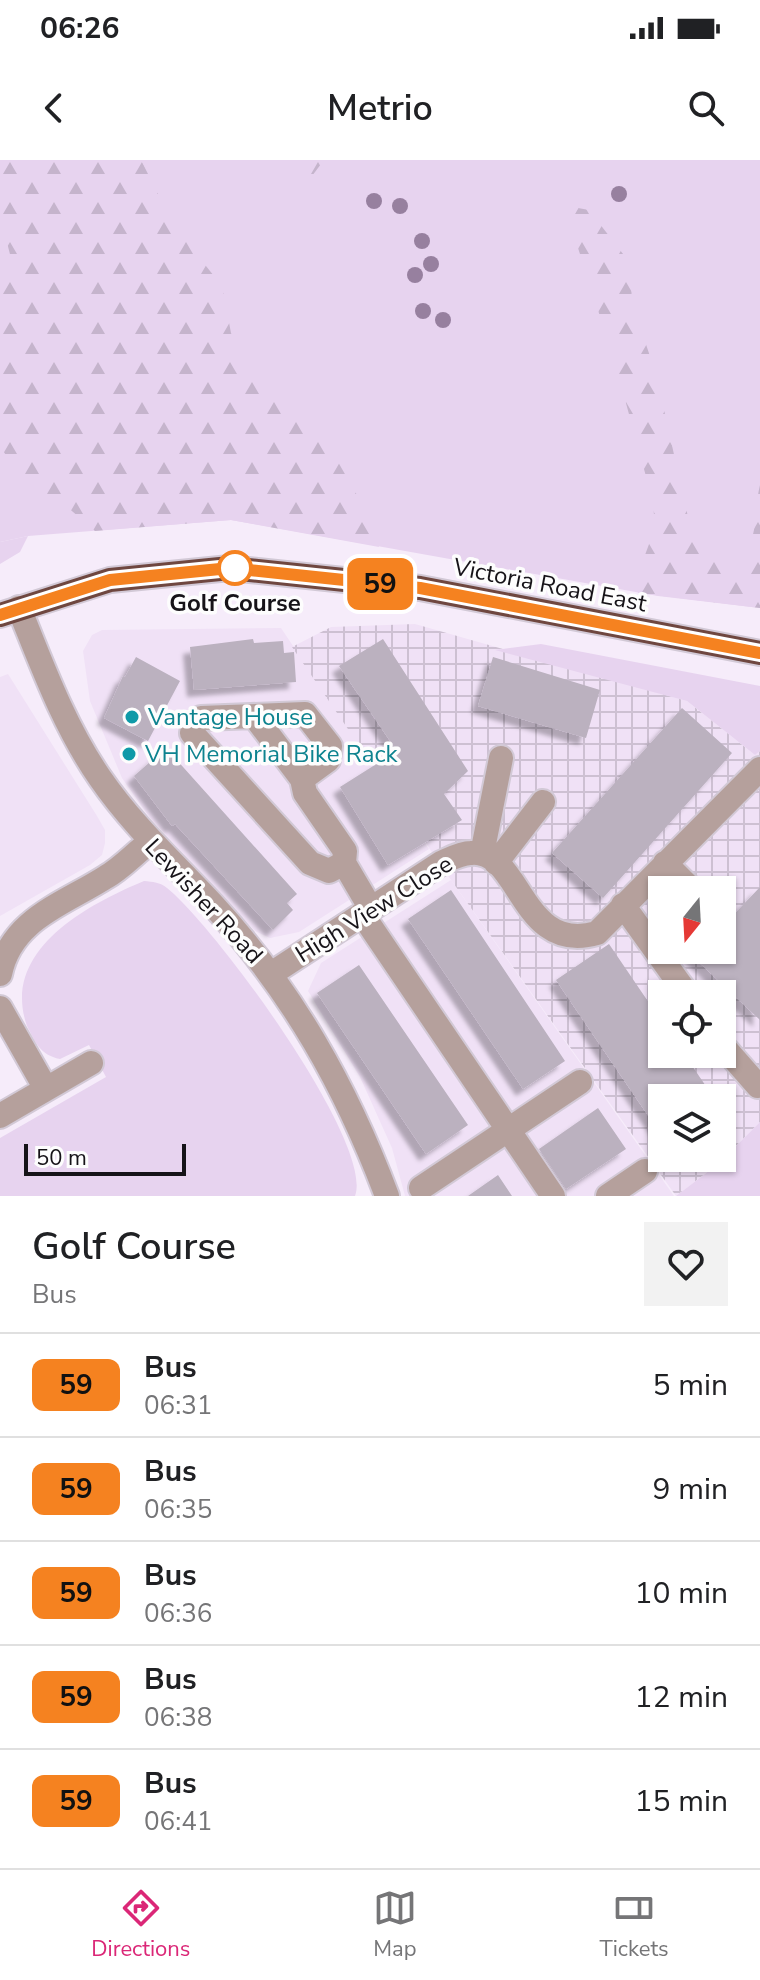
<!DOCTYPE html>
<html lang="en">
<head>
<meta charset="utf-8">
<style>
  :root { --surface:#fff; --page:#f2f2f2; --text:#202124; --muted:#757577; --line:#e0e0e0; --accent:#db2777 }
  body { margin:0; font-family:"Nunito Sans",sans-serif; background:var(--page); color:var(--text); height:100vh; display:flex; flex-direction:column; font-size:30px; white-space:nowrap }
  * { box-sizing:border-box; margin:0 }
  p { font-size:26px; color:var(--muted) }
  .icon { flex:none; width:44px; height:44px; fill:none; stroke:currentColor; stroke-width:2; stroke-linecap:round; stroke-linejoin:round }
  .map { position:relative; height:1036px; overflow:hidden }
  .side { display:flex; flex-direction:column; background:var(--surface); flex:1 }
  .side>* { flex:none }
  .badge { padding:0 16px; border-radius:12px; font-size:28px; line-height:52px }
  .needle { width:52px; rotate:198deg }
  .buttons { position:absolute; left:648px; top:716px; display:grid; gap:16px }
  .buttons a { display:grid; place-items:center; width:88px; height:88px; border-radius:0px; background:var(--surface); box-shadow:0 2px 6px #0004; font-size:40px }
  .scale { position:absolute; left:24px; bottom:20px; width:162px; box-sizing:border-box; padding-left:8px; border:4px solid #161318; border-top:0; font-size:22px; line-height:28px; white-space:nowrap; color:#161318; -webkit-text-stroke:6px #fdfdfd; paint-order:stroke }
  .map>.badge { position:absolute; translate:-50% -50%; box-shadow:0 0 0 4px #fff }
  .round { display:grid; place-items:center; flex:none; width:84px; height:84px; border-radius:0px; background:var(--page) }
  .headline { display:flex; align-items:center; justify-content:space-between; height:136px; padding:0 32px }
  h1 { font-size:38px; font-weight:600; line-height:60px }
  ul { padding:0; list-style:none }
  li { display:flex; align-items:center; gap:24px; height:104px; padding:0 32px; border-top:2px solid var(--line) }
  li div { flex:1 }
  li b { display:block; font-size:30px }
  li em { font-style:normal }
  li .badge { min-width:88px; font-weight:700; text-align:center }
  .status { display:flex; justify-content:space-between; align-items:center; height:56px; padding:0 40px; background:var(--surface); direction:ltr }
  .status svg { height:22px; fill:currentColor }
  header { display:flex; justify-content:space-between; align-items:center; height:104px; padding:0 32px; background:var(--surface); font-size:36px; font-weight:600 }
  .menu { display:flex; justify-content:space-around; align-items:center; height:112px; border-top:2px solid var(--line); background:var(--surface); font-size:22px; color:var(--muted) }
  .menu a { display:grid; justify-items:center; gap:4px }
  .menu .selected { color:var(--accent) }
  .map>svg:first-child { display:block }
  .built { fill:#f0e1f6 }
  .industrial { fill:url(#industrial-grid); fill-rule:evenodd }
  .green { fill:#e7d3ef }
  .forest { fill:url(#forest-firs) }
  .building { fill:#bbb1bf; filter:url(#shadow) }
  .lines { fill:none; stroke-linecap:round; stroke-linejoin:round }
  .minor-casing { stroke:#d2c9d6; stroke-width:28 }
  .highway-casing { stroke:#d2c9d6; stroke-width:28 }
  .minor { stroke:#b5a09c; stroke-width:24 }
  .highway { stroke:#6f4740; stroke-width:24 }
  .tree { fill:#97809f }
  .line-casing { stroke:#fff; stroke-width:18 }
  .line { stroke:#f58220; stroke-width:12 }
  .stop-dot { fill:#fff; stroke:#f58220; stroke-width:4 }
  .culture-dot { fill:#0f9aa8; stroke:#fdfdfd; stroke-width:3 }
  .labels { text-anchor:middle; stroke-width:7; stroke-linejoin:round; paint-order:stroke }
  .street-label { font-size:24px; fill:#161318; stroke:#fdfdfd }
  .stop-label { font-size:24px; font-weight:bold; fill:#161318; stroke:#fdfdfd }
  .culture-label { font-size:24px; fill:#0d838f; stroke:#fdfdfd; text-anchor:start }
</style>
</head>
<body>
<div class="status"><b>06:26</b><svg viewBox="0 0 49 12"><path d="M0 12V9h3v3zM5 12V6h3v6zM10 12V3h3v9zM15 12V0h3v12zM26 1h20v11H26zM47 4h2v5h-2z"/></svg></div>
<header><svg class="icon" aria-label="back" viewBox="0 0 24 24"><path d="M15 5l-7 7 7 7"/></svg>Metrio<svg class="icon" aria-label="search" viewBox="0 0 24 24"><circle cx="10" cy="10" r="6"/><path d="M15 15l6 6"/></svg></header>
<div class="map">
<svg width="760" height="1036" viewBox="0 0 760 1036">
  <defs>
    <pattern id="industrial-grid" width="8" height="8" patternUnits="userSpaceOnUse" patternTransform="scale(2)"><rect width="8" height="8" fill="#f0e1f6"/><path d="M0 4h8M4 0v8" fill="none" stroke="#cdc0d2"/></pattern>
    <pattern id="forest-firs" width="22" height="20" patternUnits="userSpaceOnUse" patternTransform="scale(2)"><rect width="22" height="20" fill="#e7d3ef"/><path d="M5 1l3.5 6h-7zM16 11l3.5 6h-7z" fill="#c5b4cc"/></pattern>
    <filter id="shadow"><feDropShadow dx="-7" dy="7" stdDeviation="2" flood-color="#0004"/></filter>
  </defs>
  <rect width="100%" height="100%" fill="#f6ecfa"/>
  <path class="built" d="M 281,468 L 429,689 L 299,772 L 270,778 L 255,771 L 150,658 L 122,618 L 90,541 L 83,491 L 92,475 L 102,470 Z
    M 8,514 L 97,656 L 105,670 L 105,683 L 102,695 L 90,705 L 0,756 L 0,517 Z
    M 451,720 L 674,1036 L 405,1036 L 392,988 L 360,917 L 308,831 L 321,803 Z"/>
  <path class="industrial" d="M 415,464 L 687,541 L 755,595 L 760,591 L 760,962 L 718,1004 L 676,1036 L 451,720 L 292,487 L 331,467 ZM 662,730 L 722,730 L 722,790 L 662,790 ZM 662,834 L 722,834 L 722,894 L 662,894 ZM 662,938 L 722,938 L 722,998 L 662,998 Z"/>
  <path class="green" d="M 0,0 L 760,0 L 760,448 L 658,436 L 231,360 L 28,376 L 0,382 Z
    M 541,484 L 760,526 L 760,591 L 755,595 L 687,541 L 495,490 Z
    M 144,721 C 153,722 160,722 167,728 C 213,764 375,983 355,1036 L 0,1036 L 0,978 L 106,917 L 89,885 L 60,899 C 40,895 35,882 27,866 C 0,790 89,744 144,721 Z
    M 760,962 L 760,1036 L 676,1036 L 718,1004 Z"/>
  <path class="forest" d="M 0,0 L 141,0 L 174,66 L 222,126 L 231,173 L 246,211 L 314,269 L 330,288 L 369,356 L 379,387 L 231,360 L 95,371 L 65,345 L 22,320 L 0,286 L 0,137 L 14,110 L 0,55 Z
    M 283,0 L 324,0 L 309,20 L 290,10 Z
    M 578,48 L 589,50 L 630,103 L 632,143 L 656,214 L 688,357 L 706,385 L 738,399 C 760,382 753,353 760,325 L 760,448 L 638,433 L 635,422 L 655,368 L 653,342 L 615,203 L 570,63 Z
    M 28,376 L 20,392 L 0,404 L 0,382 Z"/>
  <path class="building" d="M 253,479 L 254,483 L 283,481 L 284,493 L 294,492 L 296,522 L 194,530 L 190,487 Z
    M 383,479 L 468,611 L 444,634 L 462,660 L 388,705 L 340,627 L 397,591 L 339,506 Z
    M 136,497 L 180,521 L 148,581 L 104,558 L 123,516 L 125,517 Z
    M 493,497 L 600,530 L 586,578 L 478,546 Z
    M 682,548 L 732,593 L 603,738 L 552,693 Z
    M 166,588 L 297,734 L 287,743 L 293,750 L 273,770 L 175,664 L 172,666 L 134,616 Z
    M 760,727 L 760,860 L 686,790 L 722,790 L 722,767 Z
    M 451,730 L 565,901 L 523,929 L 408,759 Z
    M 609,784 L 662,862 L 662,894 L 684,894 L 714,938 L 662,938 L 662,976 L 556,820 Z
    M 359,805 L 468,965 L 426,994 L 317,833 Z
    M 598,948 L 626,989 L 566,1029 L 539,989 Z
    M 498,1015 L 512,1036 L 468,1036 Z"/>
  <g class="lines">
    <g class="minor-casing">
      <path id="minor" d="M 19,448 C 42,505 64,566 100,618 C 133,666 174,703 213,745 C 293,832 346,927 387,1036
        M 255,557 L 302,619 L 305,633 L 345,691 L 344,703 L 371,749
        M 302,619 L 328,600 L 330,586 L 305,554 L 201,558 L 194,563 L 192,573 L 310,703 L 329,711 L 344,703
        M 482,694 L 501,598
        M 496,703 L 543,642
        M 665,703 L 692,730
        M 623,745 L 687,834
        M 362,754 L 553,1036
        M 0,814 C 11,759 64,744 106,717 C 122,708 135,693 150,682
        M 271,814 L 441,703 C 450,699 461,693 471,693 C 521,688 520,795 597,773 L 760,609
        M 0,848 L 46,929
        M 722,885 L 758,926
        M 0,956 L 91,903
        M 421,1028 L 580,922
        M 608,1036 L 645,1011"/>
    </g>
    <g class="highway-casing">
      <path id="highway" d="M 0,455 L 110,420 L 230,408 L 420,428 L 760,493"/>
    </g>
    <use href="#minor" class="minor"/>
    <use href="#highway" class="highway"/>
  </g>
  <g class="tree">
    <circle cx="619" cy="34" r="8"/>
    <circle cx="374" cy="41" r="8"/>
    <circle cx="400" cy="46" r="8"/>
    <circle cx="422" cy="81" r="8"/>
    <circle cx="431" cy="104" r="8"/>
    <circle cx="415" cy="115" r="8"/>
    <circle cx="423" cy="151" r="8"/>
    <circle cx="443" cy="160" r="8"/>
  </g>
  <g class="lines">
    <g class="line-casing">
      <path id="line" d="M 0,455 L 110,420 L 230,408 L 420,428 L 760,493"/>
    </g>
    <use href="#line" class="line"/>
  </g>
  <circle class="stop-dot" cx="235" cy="408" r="16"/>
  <g class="culture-dot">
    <circle cx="132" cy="557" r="8"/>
    <circle cx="129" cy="594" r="8"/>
  </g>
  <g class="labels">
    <g class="street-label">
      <text transform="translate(550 425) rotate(11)" y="8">Victoria Road East</text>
      <text transform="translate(204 741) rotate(47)" y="8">Lewisher Road</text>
      <text transform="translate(374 749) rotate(-32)" y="8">High View Close</text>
    </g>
    <g class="stop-label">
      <text x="235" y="451">Golf Course</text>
    </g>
    <g class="culture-label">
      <text x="148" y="565">Vantage House</text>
      <text x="145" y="602">VH Memorial Bike Rack</text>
    </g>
  </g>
</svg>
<div class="buttons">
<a><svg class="needle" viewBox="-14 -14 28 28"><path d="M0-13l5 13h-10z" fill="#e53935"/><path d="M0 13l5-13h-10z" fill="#757577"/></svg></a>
<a><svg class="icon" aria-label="locate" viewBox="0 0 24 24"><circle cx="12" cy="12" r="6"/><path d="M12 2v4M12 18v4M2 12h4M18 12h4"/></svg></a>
<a><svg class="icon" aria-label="layers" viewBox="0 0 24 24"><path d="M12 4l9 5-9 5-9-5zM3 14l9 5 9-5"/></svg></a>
</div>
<div class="scale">50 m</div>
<b class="badge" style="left:380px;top:424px;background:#f58220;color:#111">59</b>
</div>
<section class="side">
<div class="headline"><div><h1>Golf Course</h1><p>Bus</p></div><a class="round"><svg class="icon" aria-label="heart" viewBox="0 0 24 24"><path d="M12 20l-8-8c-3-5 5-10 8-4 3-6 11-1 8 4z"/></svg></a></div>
<ul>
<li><span class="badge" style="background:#f58220;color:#111">59</span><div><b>Bus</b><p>06:31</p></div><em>5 min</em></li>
<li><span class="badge" style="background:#f58220;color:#111">59</span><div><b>Bus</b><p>06:35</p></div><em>9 min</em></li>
<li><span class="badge" style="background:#f58220;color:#111">59</span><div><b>Bus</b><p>06:36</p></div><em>10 min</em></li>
<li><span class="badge" style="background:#f58220;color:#111">59</span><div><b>Bus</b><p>06:38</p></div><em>12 min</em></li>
<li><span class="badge" style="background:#f58220;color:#111">59</span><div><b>Bus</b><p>06:41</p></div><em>15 min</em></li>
</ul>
</section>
<nav class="menu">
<a class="selected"><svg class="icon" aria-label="directions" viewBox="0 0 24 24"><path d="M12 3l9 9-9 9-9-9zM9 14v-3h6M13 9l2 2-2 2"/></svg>Directions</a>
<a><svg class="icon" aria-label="map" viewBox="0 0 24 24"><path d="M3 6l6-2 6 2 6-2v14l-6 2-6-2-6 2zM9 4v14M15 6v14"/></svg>Map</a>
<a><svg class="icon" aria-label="tickets" viewBox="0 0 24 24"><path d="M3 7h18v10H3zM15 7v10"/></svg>Tickets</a>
</nav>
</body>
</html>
